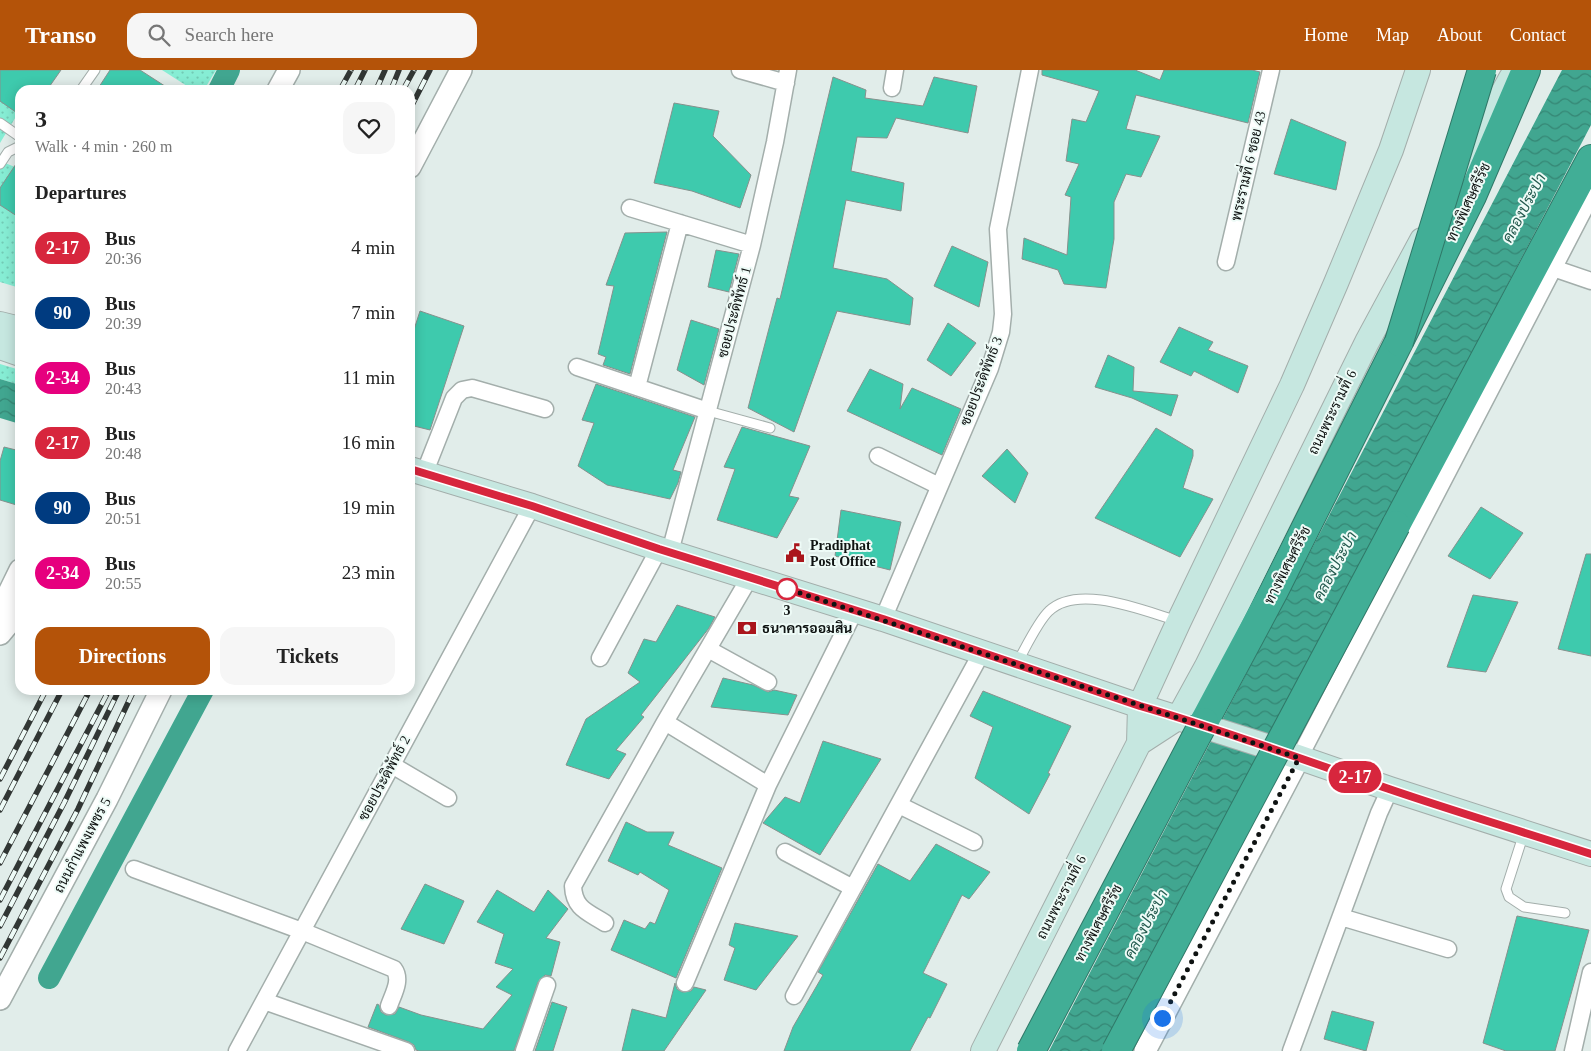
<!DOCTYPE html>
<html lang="en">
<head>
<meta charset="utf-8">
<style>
  :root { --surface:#fff; --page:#f6f6f6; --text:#222; --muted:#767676; --accent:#b45309 }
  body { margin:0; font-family:"Times New Roman",Sarabun,serif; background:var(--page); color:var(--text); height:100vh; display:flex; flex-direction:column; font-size:19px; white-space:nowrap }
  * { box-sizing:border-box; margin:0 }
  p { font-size:16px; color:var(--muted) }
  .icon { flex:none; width:28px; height:28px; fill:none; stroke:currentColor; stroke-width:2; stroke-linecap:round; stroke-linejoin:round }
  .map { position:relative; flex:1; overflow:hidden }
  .drawer { position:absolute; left:15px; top:15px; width:400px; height:610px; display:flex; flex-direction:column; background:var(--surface); border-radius:15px; box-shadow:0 2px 12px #0003 }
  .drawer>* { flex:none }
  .badge { padding:0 10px; border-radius:16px; font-size:18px; line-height:32px }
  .you { position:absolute; width:25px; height:25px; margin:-12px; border:4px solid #fff; border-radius:50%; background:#1a73e8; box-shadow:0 0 0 8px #1a73e833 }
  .map>.badge { position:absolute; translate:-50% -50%; box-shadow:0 0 0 2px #fff }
  h2 { padding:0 20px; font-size:19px; line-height:45px }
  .round { display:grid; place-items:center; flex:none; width:52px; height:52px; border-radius:15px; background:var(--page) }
  .head { display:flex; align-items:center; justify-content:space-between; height:85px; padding:0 20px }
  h1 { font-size:24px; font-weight:600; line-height:38px }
  .action { display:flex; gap:10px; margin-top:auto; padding:10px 20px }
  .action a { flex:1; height:58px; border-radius:15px; background:var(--accent); color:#fff; font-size:20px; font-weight:600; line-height:58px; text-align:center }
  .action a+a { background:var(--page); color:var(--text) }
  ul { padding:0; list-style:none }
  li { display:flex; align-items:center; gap:15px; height:65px; padding:0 20px }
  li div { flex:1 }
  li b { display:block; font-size:19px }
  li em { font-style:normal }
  li .badge { min-width:55px; font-weight:700; text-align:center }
  header { display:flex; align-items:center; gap:30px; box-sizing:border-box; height:70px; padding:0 25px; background:var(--accent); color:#fff }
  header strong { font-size:24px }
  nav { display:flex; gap:28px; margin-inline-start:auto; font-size:18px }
  .search { width:350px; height:45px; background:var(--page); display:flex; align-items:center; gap:12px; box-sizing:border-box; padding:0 18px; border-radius:15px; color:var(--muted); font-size:19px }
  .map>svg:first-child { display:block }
  .grass { fill:url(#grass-dots) }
  .water { fill:url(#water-waves) }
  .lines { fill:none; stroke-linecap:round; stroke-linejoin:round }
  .canal { stroke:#41a690; stroke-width:22 }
  .building { fill:#3ecaad; stroke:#86918d }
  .service-casing { stroke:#a3aeab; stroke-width:11 }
  .minor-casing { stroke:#a3aeab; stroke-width:19 }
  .tertiary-casing { stroke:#a3aeab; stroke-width:24 }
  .secondary-casing { stroke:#a3aeab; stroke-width:26 }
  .motorway-casing { stroke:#307868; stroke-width:30 }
  .service { stroke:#fff; stroke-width:9 }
  .minor { stroke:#fff; stroke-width:16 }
  .tertiary { stroke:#fff; stroke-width:21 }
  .secondary { stroke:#c6e7e0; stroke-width:24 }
  .motorway { stroke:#41ae96; stroke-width:28 }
  .rail-casing { stroke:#313634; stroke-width:5.5 }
  .rail { stroke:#eefbf7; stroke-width:4; stroke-dasharray:11; stroke-linecap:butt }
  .motorway-bridge-casing { stroke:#307868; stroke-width:30; stroke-linecap:butt }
  .motorway-bridge { stroke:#41ae96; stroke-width:28 }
  .line-casing { stroke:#fff; stroke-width:11 }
  .line { stroke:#d7263d; stroke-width:8 }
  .walk { stroke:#0f1312; stroke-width:5; stroke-dasharray:0 9 }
  .stop-dot { fill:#fff; stroke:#d7263d; stroke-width:2.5 }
  .labels { text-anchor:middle; stroke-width:4; stroke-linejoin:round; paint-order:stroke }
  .street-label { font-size:14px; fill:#0f1312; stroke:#eefbf7 }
  .poi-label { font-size:14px; font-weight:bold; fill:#0f1312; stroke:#eefbf7; text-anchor:start }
  .stop-label { font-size:14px; font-weight:bold; fill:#0f1312; stroke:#eefbf7 }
  .water-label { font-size:15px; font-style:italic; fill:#235a4e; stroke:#eefbf7 }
</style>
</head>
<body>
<header>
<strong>Transo</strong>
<div class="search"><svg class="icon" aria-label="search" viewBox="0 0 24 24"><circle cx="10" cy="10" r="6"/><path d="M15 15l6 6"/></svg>Search here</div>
<nav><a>Home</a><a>Map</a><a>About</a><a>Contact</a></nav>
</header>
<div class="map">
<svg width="1591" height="981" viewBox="0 0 1591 981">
  <defs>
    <pattern id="grass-dots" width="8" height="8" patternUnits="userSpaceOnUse" patternTransform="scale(1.25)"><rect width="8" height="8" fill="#86edd4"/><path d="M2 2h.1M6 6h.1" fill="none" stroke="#72cab5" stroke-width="1.8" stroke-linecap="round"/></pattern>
    <pattern id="water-waves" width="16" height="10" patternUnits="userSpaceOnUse" patternTransform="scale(1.25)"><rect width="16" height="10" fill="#41a690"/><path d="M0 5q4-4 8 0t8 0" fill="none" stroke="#358674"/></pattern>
  </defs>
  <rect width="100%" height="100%" fill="#e1edea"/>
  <path class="grass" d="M 162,0 L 216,0 L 204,20 L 185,20 L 187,16 Z
    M 0,17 L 20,31 L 20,40 L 0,73 Z
    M 0,91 L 20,99 L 20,218 L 0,212 Z
    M 0,294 L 20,300 L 20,315 L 0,309 Z"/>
  <path class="water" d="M 1562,0 L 1591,0 L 1591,55 L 1107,981 L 1049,981 Z
    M 0,309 L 20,315 L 20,354 L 0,348 Z"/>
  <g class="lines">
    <path class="canal" d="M 219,20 L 229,0
      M 49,908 L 203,620"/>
  </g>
  <path class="building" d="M 0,0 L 61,0 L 47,20 L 20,20 L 20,45 L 0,31 Z
    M 110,0 L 140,0 L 171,20 L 97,20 Z
    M 1042,0 L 1135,0 L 1160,10 L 1164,0 L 1252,0 L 1260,2 L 1248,53 L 1136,25 L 1126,59 L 1160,66 L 1141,107 L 1126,104 L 1114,132 L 1114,169 L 1106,218 L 1064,214 L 1058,200 L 1022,189 L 1024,168 L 1067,185 L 1071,127 L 1065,125 L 1079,94 L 1066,91 L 1072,49 L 1086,52 L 1099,21 L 1042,5 Z
    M 833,7 L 866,20 L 865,28 L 923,36 L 934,7 L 977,16 L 968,63 L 896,48 L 887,68 L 857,67 L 851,101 L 904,113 L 901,141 L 846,130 L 833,198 L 887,209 L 913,228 L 910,255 L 837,241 L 794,362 L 748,338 L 777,228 L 780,229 Z
    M 674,33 L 719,41 L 713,66 L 751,105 L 740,138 L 692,121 L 654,113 Z
    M 1291,49 L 1346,72 L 1336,120 L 1274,104 Z
    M 20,88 L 20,148 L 0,135 L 0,118 Z
    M 667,162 L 630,304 L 603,295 L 606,287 L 598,284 L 614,216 L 606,215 L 625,163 Z
    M 952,176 L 988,192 L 979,237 L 934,216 Z
    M 716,180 L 739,184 L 729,222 L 708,217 Z
    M 420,241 L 464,256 L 430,360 L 410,355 L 410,272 Z
    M 691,250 L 719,259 L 704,315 L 677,300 Z
    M 948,253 L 976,273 L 951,306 L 927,290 Z
    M 1179,257 L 1213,272 L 1208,280 L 1248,296 L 1238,323 L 1194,301 L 1191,306 L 1160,292 Z
    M 1108,285 L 1134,297 L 1133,321 L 1178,325 L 1171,346 L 1132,328 L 1095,317 Z
    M 870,299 L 903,314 L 900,339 L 912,318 L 961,339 L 942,385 L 847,341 Z
    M 596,314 L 695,347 L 673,400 L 681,402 L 678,413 L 670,429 L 607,415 L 578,396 L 594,353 L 582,350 Z
    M 742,357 L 810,376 L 789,426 L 799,428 L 777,468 L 717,450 L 735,399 L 724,397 Z
    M 1156,358 L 1193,380 L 1193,386 L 1183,418 L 1213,429 L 1180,487 L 1095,448 Z
    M 4,377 L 20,381 L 20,436 L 0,430 L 0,391 Z
    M 1007,379 L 1028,403 L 1015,433 L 982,406 Z
    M 1481,437 L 1523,463 L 1490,509 L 1448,486 Z
    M 841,440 L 901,452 L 890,500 L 835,486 Z
    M 1586,484 L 1591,484 L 1591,586 L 1558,579 Z
    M 1473,525 L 1518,532 L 1486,602 L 1447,597 Z
    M 677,535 L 715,547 L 709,558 L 641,645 L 644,647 L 616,680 L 626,684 L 609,709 L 566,695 L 586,649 L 640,612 L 628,603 L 644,569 L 656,572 Z
    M 723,608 L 753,615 L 768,622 L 774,620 L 797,625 L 788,645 L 711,637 Z
    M 983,621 L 1071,656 L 1048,703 L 1050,704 L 1029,744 L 975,708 L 993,657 L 970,646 Z
    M 823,671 L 881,689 L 820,785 L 763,753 L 785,727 L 800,733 Z
    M 626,752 L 647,762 L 674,762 L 668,775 L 722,798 L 676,908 L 611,880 L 624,850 L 645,859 L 650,852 L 655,854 L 669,820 L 640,802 L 638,805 L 608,791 Z
    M 936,774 L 990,802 L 969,829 L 962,825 L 923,903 L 947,914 L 930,948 L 928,947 L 910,981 L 784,981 L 793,957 L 823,905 L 818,902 L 878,794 L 910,811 Z
    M 425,814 L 464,831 L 444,874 L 401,859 Z
    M 497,820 L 534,842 L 548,820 L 568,839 L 546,868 L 560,872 L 551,906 L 545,905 L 538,912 L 514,981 L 419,981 L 416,980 L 414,975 L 409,972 L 368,957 L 377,934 L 379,935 L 381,942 L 386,945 L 395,944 L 399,937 L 421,945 L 483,959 L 512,925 L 496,917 L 513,899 L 495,893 L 504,864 L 477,852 Z
    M 1517,846 L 1589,860 L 1555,981 L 1506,981 L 1483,973 Z
    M 735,853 L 798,866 L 756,920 L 724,910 L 735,878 L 729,875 Z
    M 675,913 L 677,919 L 682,922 L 691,921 L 694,917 L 706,920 L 664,981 L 622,981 L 632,939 L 666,948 Z
    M 552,932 L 567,937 L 553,981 L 535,981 Z
    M 1332,941 L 1374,952 L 1366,981 L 1324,969 Z"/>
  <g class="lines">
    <g class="service-casing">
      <path id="service" d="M 81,20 L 95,0
        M 0,53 L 20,67
        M 0,94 L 8,82 L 20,76
        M 708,341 L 770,358
        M 1017,593 C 1025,579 1038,551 1049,541 C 1078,513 1144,541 1178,551
        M 1524,763 L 1506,819 L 1509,827 L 1524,837 L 1565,843"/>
    </g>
    <g class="minor-casing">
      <path id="minor" d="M 740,0 L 786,13
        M 892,18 L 895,0
        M 630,138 L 752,175
        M 1226,192 L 1271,0
        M 1553,198 L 1591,211
        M 577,297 L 708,341
        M 637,317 L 680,153
        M 878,386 L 939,416
        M 424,404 L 454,328 L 462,320 L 472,318 L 545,339
        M 670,482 L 752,175 L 775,72 L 788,0
        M 883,549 L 990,298 L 1001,262 L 1003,244 L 998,159 L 1030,0
        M 708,579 L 768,612
        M 600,588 L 659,479
        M 665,652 L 768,715
        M 1299,688 L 1591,126
        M 392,695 L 448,728
        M 899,735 L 974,772
        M 785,782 L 853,818
        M 134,799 L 302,861 L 394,899 C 402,910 393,924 389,936
        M 1341,847 L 1448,879
        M 605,853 C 588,842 574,839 573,816 L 665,652 L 750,507
        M 685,913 L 768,715 L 855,540
        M 794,926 L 982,582
        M 264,931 L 406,981
        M 237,981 L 532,436
        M 524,981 L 547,915
        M 1291,981 L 1379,743 L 1390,719
        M 1573,981 L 1591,902"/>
    </g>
    <g class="tertiary-casing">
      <path id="tertiary" d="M 278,20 L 289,0
        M 410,97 L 461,0
        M 0,541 L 20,500
        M 0,564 L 14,547 L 20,537
        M 0,929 L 107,729 L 161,620
        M 1145,981 L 1299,688"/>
    </g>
    <g class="secondary-casing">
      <path id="secondary" d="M 1458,105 L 1511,8
        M 0,254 L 20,259
        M 0,277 L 20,284
        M 410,399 L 532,436 L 659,479 L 883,549 L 1140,636 L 1266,676 L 1390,719 L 1591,784
        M 1139,673 L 1179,647 L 1207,596 L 1367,272 L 1422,170
        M 983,981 L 1139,673 L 1140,636 L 1179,551 L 1292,315 L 1336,213 L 1391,80 L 1418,0"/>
    </g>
    <g class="motorway-casing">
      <path id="motorway" d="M 1396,455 L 1591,89
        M 1204,652 L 1274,521 L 1472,126 L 1526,0"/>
    </g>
    <use href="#service" class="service"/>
    <use href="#minor" class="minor"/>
    <use href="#tertiary" class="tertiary"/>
    <use href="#secondary" class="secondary"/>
    <use href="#motorway" class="motorway"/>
    <g class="rail-casing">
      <path id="rail" d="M 340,20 L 351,0
        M 355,20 L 365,0
        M 376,20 L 385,0
        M 391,20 L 399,0
        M 403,20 L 414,0
        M 410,39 L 430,0
        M 0,709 L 46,620
        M 0,740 L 62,620
        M 0,793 L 90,620
        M 0,830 L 109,620
        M 0,856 L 64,733 L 119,620
        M 0,888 L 78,739 L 134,620"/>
    </g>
    <use href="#rail" class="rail"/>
    <g class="motorway-bridge-casing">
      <path id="motorway-bridge" d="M 1399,272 L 1482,0
        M 1031,981 L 1204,652
        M 1116,981 L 1396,455"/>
    </g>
    <use href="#motorway-bridge" class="motorway-bridge"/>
  </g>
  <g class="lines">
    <g class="line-casing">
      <path id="line" d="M 410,399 L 532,436 L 659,479 L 883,549 L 1140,636 C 1224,660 1306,691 1389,719 C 1456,742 1524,762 1591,784"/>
    </g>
    <use href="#line" class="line"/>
    <path class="walk" d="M 787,519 L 785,518 L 1299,688 L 1162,948"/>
  </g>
  <defs>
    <g id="civic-bare" transform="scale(1.5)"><path d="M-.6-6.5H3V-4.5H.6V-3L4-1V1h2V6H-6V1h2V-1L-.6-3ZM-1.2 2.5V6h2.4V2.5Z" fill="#aa161c" stroke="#eefbf7" stroke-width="2.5" paint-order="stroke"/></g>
    <g id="bank-bare" transform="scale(1.5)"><path d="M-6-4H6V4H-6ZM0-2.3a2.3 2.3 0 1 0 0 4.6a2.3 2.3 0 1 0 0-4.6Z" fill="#aa161c" stroke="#eefbf7" stroke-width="2.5" paint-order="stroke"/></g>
  </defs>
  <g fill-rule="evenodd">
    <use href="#civic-bare" x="795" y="483"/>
    <use href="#bank-bare" x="747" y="558"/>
  </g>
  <circle class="stop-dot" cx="787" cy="519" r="10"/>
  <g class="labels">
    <g class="street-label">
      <text transform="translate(1248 96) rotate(-77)" y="5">พระรามที่ 6 ซอย 43</text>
      <text transform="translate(1468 132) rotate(-65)" y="5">ทางพิเศษศรีรัช</text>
      <text transform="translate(734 242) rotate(-75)" y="5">ซอยประดิพัทธ์ 1</text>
      <text transform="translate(981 311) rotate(-69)" y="5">ซอยประดิพัทธ์ 3</text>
      <text transform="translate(1332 342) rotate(-64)" y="5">ถนนพระรามที่ 6</text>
      <text transform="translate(1287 495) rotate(-63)" y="5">ทางพิเศษศรีรัช</text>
      <text transform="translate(384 708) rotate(-62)" y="5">ซอยประดิพัทธ์ 2</text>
      <text transform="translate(82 775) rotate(-62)" y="5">ถนนกำแพงเพชร 5</text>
      <text transform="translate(1061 827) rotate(-63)" y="5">ถนนพระรามที่ 6</text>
      <text transform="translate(1098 853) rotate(-62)" y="5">ทางพิเศษศรีรัช</text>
    </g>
    <g class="poi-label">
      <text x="810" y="480">Pradiphat<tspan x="810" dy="16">Post Office</tspan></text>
      <text x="762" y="563">ธนาคารออมสิน</text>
    </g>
    <g class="stop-label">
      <text x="787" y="545">3</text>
    </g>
    <g class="water-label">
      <text transform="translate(1524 138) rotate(-62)" y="5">คลองประปา</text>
      <text transform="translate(1335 496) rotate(-62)" y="5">คลองประปา</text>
      <text transform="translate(1146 854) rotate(-62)" y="5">คลองประปา</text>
    </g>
  </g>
</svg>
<div class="you" style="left:1162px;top:948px"></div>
<b class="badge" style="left:1355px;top:707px;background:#d7263d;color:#fff">2-17</b>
<section class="drawer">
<div class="head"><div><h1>3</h1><p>Walk · 4 min · 260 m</p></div><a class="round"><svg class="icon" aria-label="heart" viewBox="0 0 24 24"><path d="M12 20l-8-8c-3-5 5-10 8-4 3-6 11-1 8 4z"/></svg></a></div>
<h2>Departures</h2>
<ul>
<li><span class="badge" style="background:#d7263d;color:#fff">2-17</span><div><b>Bus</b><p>20:36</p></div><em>4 min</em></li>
<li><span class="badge" style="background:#003b80;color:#fff">90</span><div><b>Bus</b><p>20:39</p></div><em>7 min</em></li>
<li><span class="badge" style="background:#e6007e;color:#fff">2-34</span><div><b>Bus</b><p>20:43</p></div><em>11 min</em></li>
<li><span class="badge" style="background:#d7263d;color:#fff">2-17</span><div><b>Bus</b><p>20:48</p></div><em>16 min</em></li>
<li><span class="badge" style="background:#003b80;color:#fff">90</span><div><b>Bus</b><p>20:51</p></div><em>19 min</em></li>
<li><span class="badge" style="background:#e6007e;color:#fff">2-34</span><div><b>Bus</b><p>20:55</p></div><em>23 min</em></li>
</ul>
<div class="action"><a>Directions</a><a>Tickets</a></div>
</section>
</div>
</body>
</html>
